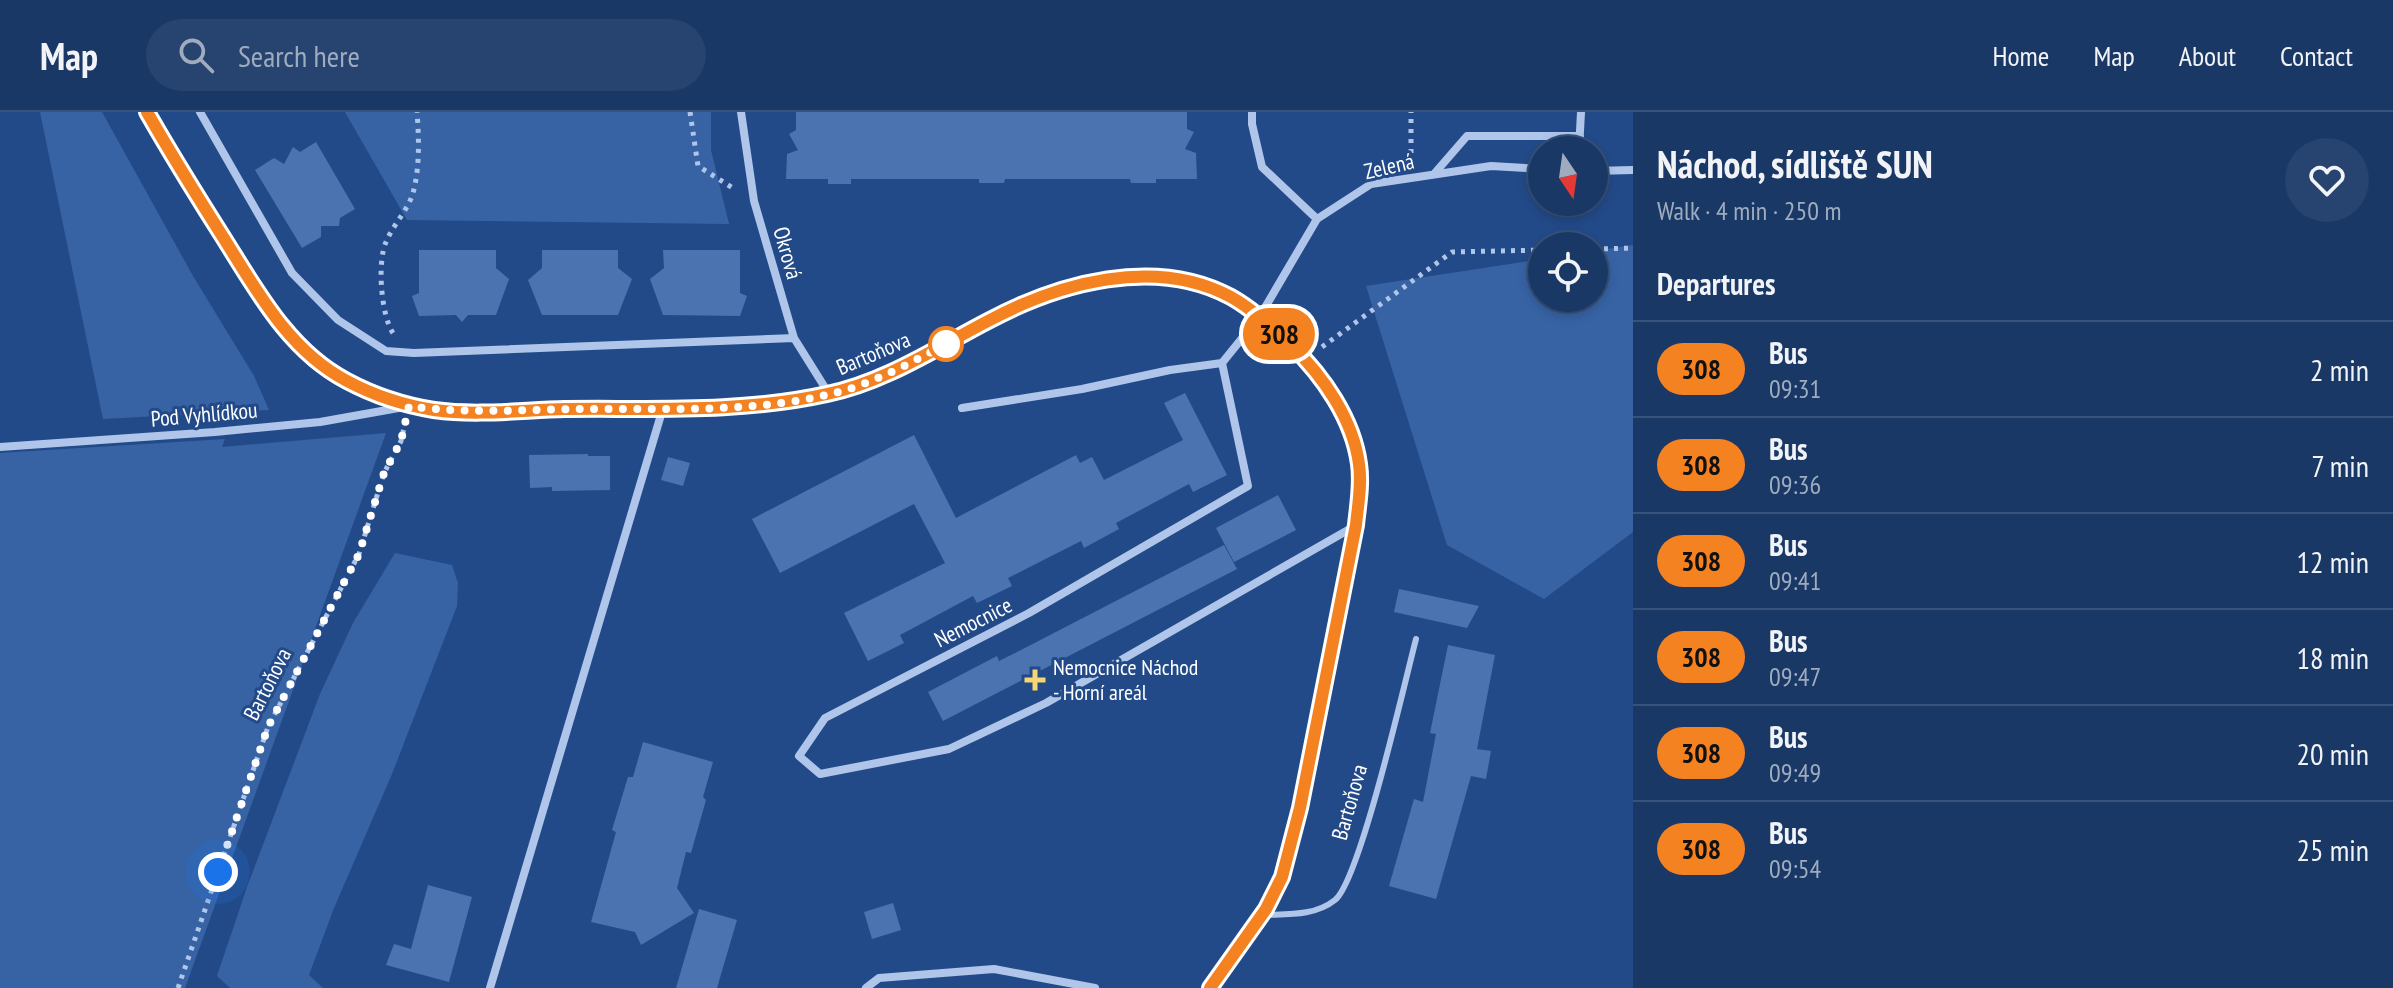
<!DOCTYPE html>
<html lang="en">
<head>
<meta charset="utf-8">
<style>
  :root { --surface:#1a3866; --page:#27436f; --text:#f1f3f6; --muted:#9facbf; --line:#38527a }
  body { margin:0; font-family:"PT Sans Narrow",sans-serif; background:var(--page); color:var(--text); height:100vh; display:flex; flex-direction:column; font-size:30px; white-space:nowrap }
  * { box-sizing:border-box; margin:0 }
  p { font-size:26px; color:var(--muted) }
  .icon { flex:none; width:44px; height:44px; fill:none; stroke:currentColor; stroke-width:2; stroke-linecap:round; stroke-linejoin:round }
  .map { position:relative; flex:1; overflow:hidden }
  .details { display:flex; flex-direction:column; background:var(--surface); width:760px }
  .details>* { flex:none }
  .badge { padding:0 16px; border-radius:26px; font-size:28px; line-height:52px }
  .needle { width:52px; rotate:167deg }
  .controls { position:absolute; left:1528px; top:24px; display:grid; gap:16px }
  .controls a { display:grid; place-items:center; width:80px; height:80px; border-radius:50%; background:var(--surface); box-shadow:0 4px 12px #0003,0 0 0 2px var(--line); font-size:40px }
  .you { position:absolute; width:40px; height:40px; margin:-20px; border:6px solid #fff; border-radius:50%; background:#1a73e8; box-shadow:0 0 0 12px #1a73e833 }
  .map>.badge { position:absolute; translate:-50% -50%; box-shadow:0 0 0 4px #fff }
  h2 { padding:0 24px; font-size:30px; line-height:72px }
  .round { display:grid; place-items:center; flex:none; width:84px; height:84px; border-radius:42px; background:var(--page) }
  .headline { display:flex; align-items:center; justify-content:space-between; height:136px; padding:0 24px }
  h1 { font-size:38px; font-weight:600; line-height:60px }
  ul { padding:0; list-style:none }
  li { display:flex; align-items:center; gap:24px; height:96px; padding:0 24px; border-top:2px solid var(--line) }
  li div { flex:1 }
  li b { display:block; font-size:30px }
  li em { font-style:normal }
  li .badge { min-width:88px; font-weight:700; text-align:center }
  header { display:flex; align-items:center; gap:48px; box-sizing:border-box; height:112px; padding:0 40px; background:var(--surface); border-bottom:2px solid var(--line) }
  header strong { font-size:38px }
  nav { display:flex; gap:44px; margin-inline-start:auto; font-size:28px }
  .search { width:560px; height:72px; background:var(--page); display:flex; align-items:center; gap:20px; box-sizing:border-box; padding:0 28px; border-radius:44px; color:var(--muted); font-size:30px }
  main { display:flex; flex:1; min-height:0 }
  .map>svg:first-child { display:block }
  .green { fill:#3763a5 }
  .building { fill:#4b73b0 }
  .lines { fill:none; stroke-linecap:round; stroke-linejoin:round }
  .path { stroke:#afc6ea; stroke-width:5; stroke-dasharray:4 6; stroke-linecap:butt }
  .service { stroke:#afc6ea; stroke-width:6 }
  .minor { stroke:#afc6ea; stroke-width:8 }
  .tertiary { stroke:#afc6ea; stroke-width:14 }
  .line-casing { stroke:#fff; stroke-width:18 }
  .line { stroke:#f58220; stroke-width:12 }
  .walk { stroke:#fff; stroke-width:8; stroke-dasharray:0 14.4 }
  .stop-dot { fill:#fff; stroke:#f58220; stroke-width:4 }
  .poi-dot { fill:#f5d672; stroke:#234a88; stroke-width:3 }
  .labels { text-anchor:middle; stroke-width:6; stroke-linejoin:round; paint-order:stroke }
  .street-label { font-size:22px; fill:#fff; stroke:#234a88 }
  .poi-label { font-size:22px; fill:#fff; stroke:#234a88; text-anchor:start }
</style>
</head>
<body>
<header>
<strong>Map</strong>
<div class="search"><svg class="icon" aria-label="search" viewBox="0 0 24 24"><circle cx="10" cy="10" r="6"/><path d="M15 15l6 6"/></svg>Search here</div>
<nav><a>Home</a><a>Map</a><a>About</a><a>Contact</a></nav>
</header>
<main>
<div class="map">
<svg width="1633" height="876" viewBox="0 0 1633 876">
  <rect width="100%" height="100%" fill="#234a88"/>
  <path class="green" d="M 40,0 L 102,0 L 193,164 L 254,264 L 269,298 L 103,307 Z
    M 345,0 L 711,0 L 711,38 L 729,112 L 407,108 Z
    M 1633,133 L 1633,420 L 1544,487 L 1447,433 L 1366,174 L 1542,147 L 1542,186 L 1594,186 L 1594,139 Z
    M 386,321 L 185,876 L 0,876 L 0,341 L 225,327 L 222,335 Z
    M 395,441 L 452,453 L 458,471 L 457,494 L 392,662 L 334,796 L 309,863 L 323,876 L 230,876 L 217,864 L 247,775 L 320,582 L 353,511 Z"/>
  <path class="building" d="M 796,0 L 1187,0 L 1187,17 L 1194,20 L 1185,37 L 1196,41 L 1197,67 L 1156,67 L 1156,71 L 1131,71 L 1130,67 L 1005,67 L 1004,71 L 979,71 L 979,67 L 851,67 L 851,72 L 828,72 L 828,67 L 786,67 L 787,42 L 798,38 L 789,22 L 796,18 Z
    M 316,30 L 355,97 L 340,106 L 339,114 L 321,114 L 321,125 L 302,136 L 255,58 L 274,46 L 284,52 L 293,35 L 300,40 Z
    M 419,138 L 496,138 L 496,156 L 509,167 L 496,203 L 468,203 L 462,210 L 456,203 L 419,204 L 412,184 L 419,181 Z
    M 542,138 L 618,138 L 618,156 L 632,167 L 618,203 L 542,203 L 528,168 L 542,156 Z
    M 663,138 L 740,138 L 740,181 L 747,184 L 740,204 L 663,203 L 650,167 L 664,156 Z
    M 1185,281 L 1227,363 L 1193,380 L 1189,372 L 1116,411 L 1119,417 L 1084,436 L 1081,429 L 1008,466 L 1012,474 L 977,491 L 973,484 L 900,523 L 904,531 L 868,549 L 844,501 L 945,451 L 914,392 L 780,461 L 752,407 L 914,323 L 956,406 L 1076,343 L 1080,351 L 1092,345 L 1104,368 L 1183,328 L 1164,291 Z
    M 588,342 L 588,344 L 610,344 L 610,378 L 552,379 L 552,375 L 530,376 L 529,343 Z
    M 668,345 L 690,351 L 683,374 L 661,368 Z
    M 1278,383 L 1296,418 L 1234,450 L 1216,416 Z
    M 1224,433 L 1237,457 L 943,609 L 928,580 L 997,544 L 999,549 L 1021,538 Z
    M 1399,477 L 1460,490 L 1479,494 L 1467,516 L 1394,500 Z
    M 1448,533 L 1495,543 L 1477,637 L 1491,639 L 1486,667 L 1471,664 L 1436,787 L 1389,774 L 1414,687 L 1423,690 L 1436,622 L 1430,621 Z
    M 643,630 L 713,650 L 703,685 L 706,688 L 691,741 L 686,740 L 677,776 L 694,801 L 641,833 L 635,820 L 591,810 L 616,720 L 612,718 L 628,665 L 633,665 Z
    M 428,773 L 472,785 L 449,870 L 386,853 L 394,832 L 411,837 Z
    M 893,791 L 901,818 L 872,827 L 864,800 Z
    M 699,797 L 737,808 L 717,876 L 676,876 Z"/>
  <g class="lines">
    <path class="path" d="M 690,0 L 698,54 L 736,78
      M 1411,51 L 1411,0
      M 1594,137 L 1633,136
      M 393,221 C 381,203 377,150 386,130 C 393,113 408,98 413,81 C 420,55 419,26 417,0
      M 1322,235 L 1452,140 L 1542,138
      M 178,876 L 268,615 L 359,442 L 384,361 L 401,329 L 405,311"/>
    <path class="service" d="M 1265,803 C 1288,802 1315,804 1335,788 C 1360,768 1405,569 1416,527"/>
    <path class="minor" d="M 200,0 L 292,161 L 338,208 L 386,239 L 414,241 L 794,226
      M 741,0 L 754,89 L 794,226 L 829,282
      M 1252,0 L 1252,12 L 1262,55 L 1317,107
      M 1579,38 L 1581,0
      M 1594,59 L 1633,58
      M 1434,62 L 1467,24 L 1580,24
      M 962,296 L 1082,277 L 1170,258 L 1222,251
      M 0,335 L 215,320 L 320,310 L 404,295
      M 1355,414 L 1046,591 L 949,637 L 820,662 L 799,644 L 825,606 L 1029,501 L 1248,374 L 1222,251 L 1260,204 L 1317,107 L 1371,72 L 1491,54 L 1542,57
      M 490,876 L 663,296
      M 866,876 L 879,866 L 994,857 L 1095,876"/>
    <path class="tertiary" d="M 147,0 C 171,42 197,84 223,125 C 257,179 289,239 347,269 C 375,284 403,293 434,298 C 479,304 528,298 573,297 C 657,296 744,300 827,282 C 885,270 936,236 988,209 C 1059,171 1155,144 1231,185 C 1254,198 1272,216 1291,233 C 1323,263 1352,307 1359,352 C 1362,372 1358,393 1356,413 L 1300,696 L 1282,765 L 1266,797 L 1210,876"/>
  </g>
  <g class="lines">
    <g class="line-casing">
      <path id="line" d="M 147,0 C 171,42 197,84 223,125 C 257,179 289,239 347,269 C 375,284 403,293 434,298 C 477,304 523,298 565,297 C 652,296 742,301 827,282 C 885,270 936,236 988,209 C 1059,171 1155,144 1231,185 C 1254,198 1272,216 1291,233 C 1323,264 1353,307 1359,352 C 1362,372 1358,393 1356,413 L 1300,696 L 1282,765 L 1266,797 L 1210,876"/>
    </g>
    <use href="#line" class="line"/>
    <path class="walk" d="M 218,760 L 268,615 L 359,442 L 384,361 L 401,329 L 409,294 C 463,302 518,298 573,297 C 662,296 767,303 852,276 C 885,265 916,248 946,232"/>
  </g>
  <circle class="stop-dot" cx="946" cy="232" r="16"/>
  <path class="poi-dot" d="M1031 556h8v8h8v8h-8v8h-8v-8h-8v-8h8z"/>
  <g class="labels">
    <g class="street-label">
      <text transform="translate(1389 54) rotate(-13)" y="8">Zelená</text>
      <text transform="translate(788 141) rotate(74)" y="8">Okrová</text>
      <text transform="translate(873 241) rotate(-23)" y="8">Bartoňova</text>
      <text transform="translate(204 302) rotate(-5)" y="8">Pod Vyhlídkou</text>
      <text transform="translate(973 510) rotate(-27)" y="8">Nemocnice</text>
      <text transform="translate(267 572) rotate(-63)" y="8">Bartoňova</text>
      <text transform="translate(1349 690) rotate(-74)" y="8">Bartoňova</text>
    </g>
    <g class="poi-label">
      <text x="1053" y="563">Nemocnice Náchod<tspan x="1053" dy="25">- Horní areál</tspan></text>
    </g>
  </g>
</svg>
<div class="controls">
<a><svg class="needle" viewBox="-14 -14 28 28"><path d="M0-13l5 13h-10z" fill="#e53935"/><path d="M0 13l5-13h-10z" fill="#9facbf"/></svg></a>
<a><svg class="icon" aria-label="locate" viewBox="0 0 24 24"><circle cx="12" cy="12" r="6"/><path d="M12 2v4M12 18v4M2 12h4M18 12h4"/></svg></a>
</div>
<div class="you" style="left:218px;top:760px"></div>
<b class="badge" style="left:1279px;top:222px;background:#f58220;color:#111">308</b>
</div>
<section class="details">
<div class="headline"><div><h1>Náchod, sídliště SUN</h1><p>Walk · 4 min · 250 m</p></div><a class="round"><svg class="icon" aria-label="heart" viewBox="0 0 24 24"><path d="M12 20l-8-8c-3-5 5-10 8-4 3-6 11-1 8 4z"/></svg></a></div>
<h2>Departures</h2>
<ul>
<li><span class="badge" style="background:#f58220;color:#111">308</span><div><b>Bus</b><p>09:31</p></div><em>2 min</em></li>
<li><span class="badge" style="background:#f58220;color:#111">308</span><div><b>Bus</b><p>09:36</p></div><em>7 min</em></li>
<li><span class="badge" style="background:#f58220;color:#111">308</span><div><b>Bus</b><p>09:41</p></div><em>12 min</em></li>
<li><span class="badge" style="background:#f58220;color:#111">308</span><div><b>Bus</b><p>09:47</p></div><em>18 min</em></li>
<li><span class="badge" style="background:#f58220;color:#111">308</span><div><b>Bus</b><p>09:49</p></div><em>20 min</em></li>
<li><span class="badge" style="background:#f58220;color:#111">308</span><div><b>Bus</b><p>09:54</p></div><em>25 min</em></li>
</ul>
</section>
</main>
</body>
</html>
